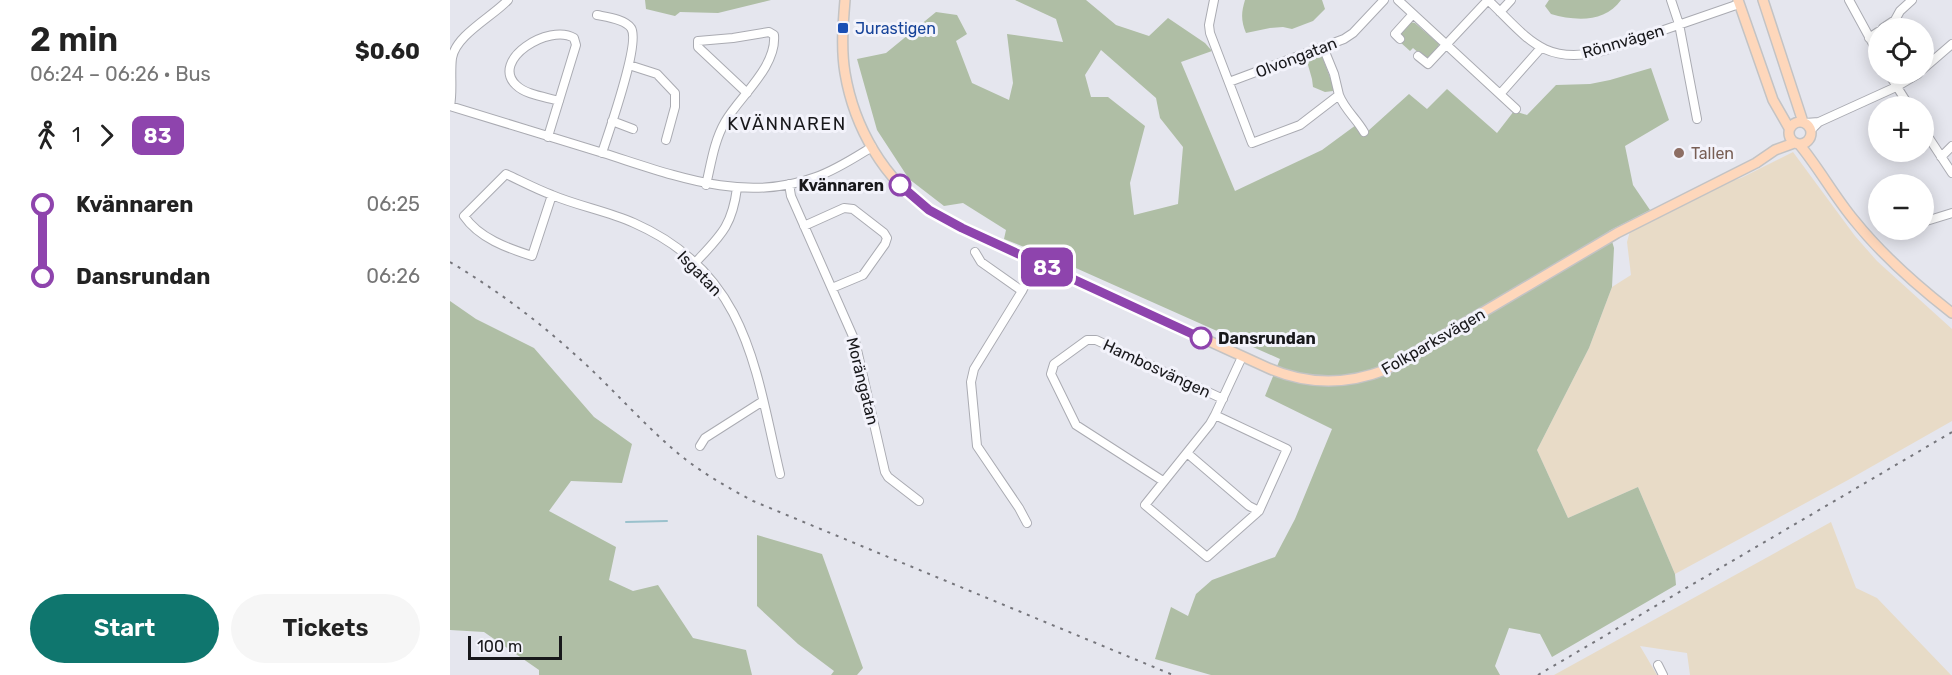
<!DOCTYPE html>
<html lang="en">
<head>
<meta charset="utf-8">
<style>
  :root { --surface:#fff; --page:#f6f6f6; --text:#222; --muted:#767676; --accent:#0f766e }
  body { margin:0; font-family:Rubik,sans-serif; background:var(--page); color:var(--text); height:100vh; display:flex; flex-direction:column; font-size:22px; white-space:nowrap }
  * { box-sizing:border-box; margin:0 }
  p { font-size:20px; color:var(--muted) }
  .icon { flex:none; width:33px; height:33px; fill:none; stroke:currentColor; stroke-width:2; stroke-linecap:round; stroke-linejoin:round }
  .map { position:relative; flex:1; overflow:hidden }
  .panel { display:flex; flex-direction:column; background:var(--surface); width:450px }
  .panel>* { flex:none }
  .badge { padding:0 12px; border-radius:9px; font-size:21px; line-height:39px }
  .tools { position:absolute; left:1418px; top:18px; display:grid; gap:12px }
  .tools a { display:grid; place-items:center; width:66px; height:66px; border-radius:50%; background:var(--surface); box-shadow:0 3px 15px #0003; font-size:30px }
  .scale { position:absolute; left:18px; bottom:15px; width:94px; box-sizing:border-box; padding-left:6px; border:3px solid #18181b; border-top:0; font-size:16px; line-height:21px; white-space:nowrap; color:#18181b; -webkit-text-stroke:4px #f3f3fb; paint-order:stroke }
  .map>.badge { position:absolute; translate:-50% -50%; box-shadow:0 0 0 3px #fff }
  .legs { display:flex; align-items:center; gap:9px; height:66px; padding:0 30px; font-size:20px }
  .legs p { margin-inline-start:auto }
  .summary { display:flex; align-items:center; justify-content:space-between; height:102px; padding:0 30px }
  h1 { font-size:33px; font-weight:600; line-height:45px }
  .cta { display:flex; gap:12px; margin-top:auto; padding:12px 30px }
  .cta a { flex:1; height:69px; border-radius:36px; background:var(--accent); color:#fff; font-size:24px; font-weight:600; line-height:69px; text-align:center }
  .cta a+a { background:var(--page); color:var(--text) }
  ul { padding:0 30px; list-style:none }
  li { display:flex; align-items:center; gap:21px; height:72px; font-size:22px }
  li i { display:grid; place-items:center; width:9px; height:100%; margin:0 8px; background:currentColor }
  li i::after { content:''; width:15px; height:15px; margin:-8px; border:4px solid; border-radius:50%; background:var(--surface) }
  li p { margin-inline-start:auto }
  li:first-child i { background:linear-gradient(#0000 50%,currentColor 0) }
  li:last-child i { background:linear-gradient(currentColor 50%,#0000 0) }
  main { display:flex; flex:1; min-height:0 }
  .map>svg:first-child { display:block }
  .commercial { fill:#e8dbc7 }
  .industrial { fill:#e7dbc7 }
  .green { fill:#afbea5; fill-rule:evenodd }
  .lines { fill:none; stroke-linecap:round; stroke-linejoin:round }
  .stream { stroke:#9ac1cc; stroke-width:2 }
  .minor-casing { stroke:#aaabb2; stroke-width:10 }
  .major-casing { stroke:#c3c3c4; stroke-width:12 }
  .minor { stroke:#fff; stroke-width:8 }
  .major { stroke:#fed7bb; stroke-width:9 }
  .rail { stroke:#76767c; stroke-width:2; stroke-dasharray:3 6; stroke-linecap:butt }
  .line-1-casing { stroke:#fff; stroke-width:14 }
  .line-1 { stroke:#8e44ad; stroke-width:9 }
  .transit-dot { fill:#1a4fb4; stroke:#f3f3fb; stroke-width:2 }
  .education-dot { fill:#8d6e63; stroke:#f3f3fb; stroke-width:2 }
  .stop-1-dot { fill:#fff; stroke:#8e44ad; stroke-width:3 }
  .labels { text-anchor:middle; stroke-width:6; stroke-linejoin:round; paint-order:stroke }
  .transit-label { font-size:16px; fill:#164399; stroke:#f3f3fb; text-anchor:start }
  .street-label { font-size:16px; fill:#18181b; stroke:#f3f3fb }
  .education-label { font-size:16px; fill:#785e54; stroke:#f3f3fb; text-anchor:start }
  .stop-label { font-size:16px; font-weight:bold; fill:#18181b; stroke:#f3f3fb; text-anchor:end }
  .neighbourhood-label { font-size:18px; letter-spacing:1.5px; fill:#18181b; stroke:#f3f3fb }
</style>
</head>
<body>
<main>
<section class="panel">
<div class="summary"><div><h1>2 min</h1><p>06:24 – 06:26 · Bus</p></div><b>$0.60</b></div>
<div class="legs"><svg class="icon" aria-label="walk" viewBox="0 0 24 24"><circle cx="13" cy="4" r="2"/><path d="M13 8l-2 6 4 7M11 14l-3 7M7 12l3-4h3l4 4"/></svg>1<svg class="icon" aria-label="forward" viewBox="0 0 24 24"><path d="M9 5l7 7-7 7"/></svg><b class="badge" style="background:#8e44ad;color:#fff">83</b></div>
<ul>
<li><i style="color:#8e44ad"></i><b>Kvännaren</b><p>06:25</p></li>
<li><i style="color:#8e44ad"></i><b>Dansrundan</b><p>06:26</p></li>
</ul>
<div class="cta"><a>Start</a><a>Tickets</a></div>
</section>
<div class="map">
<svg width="1502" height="675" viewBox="0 0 1502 675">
  <rect width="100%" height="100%" fill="#e5e6ee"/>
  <path class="commercial" d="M 1343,152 L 1405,236 L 1427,261 L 1502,329 L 1502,421 L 1398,480 L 1225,574 L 1188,487 L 1118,518 L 1087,450 L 1139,348 L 1162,287 L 1181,275 L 1177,242 L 1180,231 L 1278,182 L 1291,178 Z"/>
  <path class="industrial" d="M 1381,522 L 1406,588 L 1427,598 L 1501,675 L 1240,675 L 1237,653 L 1190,646 L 1207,675 L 1104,675 Z"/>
  <path class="green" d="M 195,0 L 321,0 L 268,13 L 230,12 L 225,16 L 196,9 Z
    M 565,0 L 636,0 L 666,25 L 699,36 L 718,18 L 755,43 L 762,51 L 731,62 L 785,191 L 872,150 L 906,125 L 918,131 L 959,94 L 977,109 L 997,89 L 1047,133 L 1064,111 L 1077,115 L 1106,85 L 1140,84 L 1160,80 L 1201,68 L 1219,120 L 1175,146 L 1183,185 L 1200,210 L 1159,231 L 1164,248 L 1162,287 L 1139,348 L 1087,450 L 1118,518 L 1188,487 L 1225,574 L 1226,585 L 1102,657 L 1090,634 L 1059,628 L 1045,666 L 1050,675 L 761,675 L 705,659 L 721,607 L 738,616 L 746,594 L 762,580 L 825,557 L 845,519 L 882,429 L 815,396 L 830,359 L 619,265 L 554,239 L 556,230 L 513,203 L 494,206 L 459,179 L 427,130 L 407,59 L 436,53 L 486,12 L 507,15 L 517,34 L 506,41 L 522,83 L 559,100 L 563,83 L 557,34 L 613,42 L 606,19 ZM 651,50 L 706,98 L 710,118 L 733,147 L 728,204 L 684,215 L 680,183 L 695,126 L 658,97 L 641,97 L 635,75 Z
    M 795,0 L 872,0 L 875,9 L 863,21 L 842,29 L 833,27 L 820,28 L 796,33 C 791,21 791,13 795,0 Z
    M 1099,0 L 1171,0 C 1155,23 1125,21 1101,14 L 1095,6 Z
    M 960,22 L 965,23 L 989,44 L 988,48 L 977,60 L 963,48 L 960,51 L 950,42 L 954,38 L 950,34 Z
    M 868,52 L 872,56 L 884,88 L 883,91 L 875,92 L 863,87 L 862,79 L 856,58 Z
    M 0,301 L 26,319 L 84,348 L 144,417 L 182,444 L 172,483 L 121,481 L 99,511 L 166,547 L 159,580 L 183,591 L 208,585 L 243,638 L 296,650 L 302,675 L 89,675 L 89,670 L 34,632 L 0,630 Z
    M 307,535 L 372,554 L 413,668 L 407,675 L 381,675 L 384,671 L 348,644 L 307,606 Z"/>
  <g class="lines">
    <path class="stream" d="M 176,522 L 217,521"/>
    <g class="minor-casing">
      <path id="minor" d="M 764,0 L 759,25 L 760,33 L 802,143 L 850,125 L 889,95 L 884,74 L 873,47
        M 948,0 L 1066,109
        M 1221,0 L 1229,24 L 1247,119
        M 1399,0 L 1428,53
        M 1050,12 L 1061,0
        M 147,15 C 157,17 175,19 181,28 C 191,42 158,134 152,153
        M 1433,28 L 1445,20 L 1450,11 L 1462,0
        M 1419,38 L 1428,32
        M 950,39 L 945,34 L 963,14
        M 968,56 L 978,64 L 1038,0 C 1078,38 1093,66 1153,51 L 1289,4
        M 179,65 L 207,74 L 225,93 L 225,107 L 216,140
        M 1473,69 L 1502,44
        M 1439,74 L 1459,106
        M 779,82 L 894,39 L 903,33 L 934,0
        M 1051,93 L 1090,49
        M 889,95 C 895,110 906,118 914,132
        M 0,106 C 51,122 102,137 153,153 C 223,175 293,204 366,177 C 386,170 404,158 422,147
        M 0,106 C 3,90 0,74 2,58 C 6,35 42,17 58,0
        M 162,121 L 183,129
        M 1355,123 L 1369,122 L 1446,87 L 1468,74
        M 1473,129 L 1502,173
        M 1361,130 L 1369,122
        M 98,137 L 100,130 L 126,45 L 124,38 C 99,23 40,60 66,85 C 76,95 96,97 109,101
        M 1491,157 L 1502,146
        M 339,184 L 341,196 L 405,341 L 435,472 L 438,477 L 469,501
        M 256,185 C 261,164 264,141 275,122 C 289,97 327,67 324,35 L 319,32 L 283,38 L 248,41 L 248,47 L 297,93
        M 102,195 L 82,256 C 57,248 29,238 14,216 L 56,174 C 71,181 86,189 102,195 C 128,206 157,211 184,223 C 297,273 305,367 330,474
        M 1473,222 L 1502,213
        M 354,226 L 394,208 L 403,209 L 434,233 L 437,238 L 435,244 L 413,275 L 382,288
        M 1441,232 L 1449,230
        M 525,252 L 531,262 L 572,291
        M 245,263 C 270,236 282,227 287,188
        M 765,415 L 760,424 L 695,505 L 757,557 L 809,511 L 837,449 L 765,415 L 792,357
        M 250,446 L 255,438 L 313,401
        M 737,453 L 799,506 L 809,511
        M 713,481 L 626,425 L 601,374 L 604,364 L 637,340 L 646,340 L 773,399
        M 577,523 L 569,508 L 527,446 L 521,382 L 524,369 L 572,291 L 586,262
        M 1208,665 L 1213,675"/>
    </g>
    <g class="major-casing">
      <path id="major" d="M 395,0 C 393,24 391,49 395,73 C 404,127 434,180 480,210 C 494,219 510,226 525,234 L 818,368 C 857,385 896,385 935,370 L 1167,233 L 1306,163 L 1325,150 L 1344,143
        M 1288,0 L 1323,100 L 1339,128
        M 1313,0 L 1353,122
        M1339 133a11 11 0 1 1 22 0a11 11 0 1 1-22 0Z
        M 1349,144 C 1369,168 1384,196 1404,220 C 1432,255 1466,285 1502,313"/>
    </g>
    <use href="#minor" class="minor"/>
    <use href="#major" class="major"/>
    <path class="rail" d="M 0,262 C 47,290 91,323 131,360 C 165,391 195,426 230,455 C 252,473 277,487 303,501 L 723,675
      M 1088,675 L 1502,432"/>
  </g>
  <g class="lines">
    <g class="line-1-casing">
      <path id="line-1" d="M 450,185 L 479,210 L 512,228 L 751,338"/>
    </g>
    <use href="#line-1" class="line-1"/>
  </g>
  <rect class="transit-dot" x="387" y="22" width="12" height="12" rx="3"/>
  <circle class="education-dot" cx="1229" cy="153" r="6"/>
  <g class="stop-1-dot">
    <circle cx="450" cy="185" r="10"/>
    <circle cx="751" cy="338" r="10"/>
  </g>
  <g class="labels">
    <g class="transit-label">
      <text x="405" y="34">Jurastigen</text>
    </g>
    <g class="street-label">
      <text transform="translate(1173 41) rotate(-16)" y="6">Rönnvägen</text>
      <text transform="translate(846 57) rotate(-21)" y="6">Olvongatan</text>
      <text transform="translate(250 273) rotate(46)" y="6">Isgatan</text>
      <text transform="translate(983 341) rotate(-30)" y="6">Folkparksvägen</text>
      <text transform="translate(707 368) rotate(25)" y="6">Hambosvängen</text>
      <text transform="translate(413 381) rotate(76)" y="6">Morängatan</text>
    </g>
    <g class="education-label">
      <text x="1241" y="159">Tallen</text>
    </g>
    <g class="stop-label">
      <text x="434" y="191">Kvännaren</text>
      <text x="768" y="344" text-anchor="start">Dansrundan</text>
    </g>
    <g class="neighbourhood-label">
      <text x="337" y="130">KVÄNNAREN</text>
    </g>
  </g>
</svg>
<div class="tools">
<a><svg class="icon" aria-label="locate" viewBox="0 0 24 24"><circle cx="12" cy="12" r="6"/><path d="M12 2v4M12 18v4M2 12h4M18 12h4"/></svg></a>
<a>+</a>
<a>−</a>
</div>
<div class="scale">100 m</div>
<b class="badge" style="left:597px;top:267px;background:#8e44ad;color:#fff">83</b>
</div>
</main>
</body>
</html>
